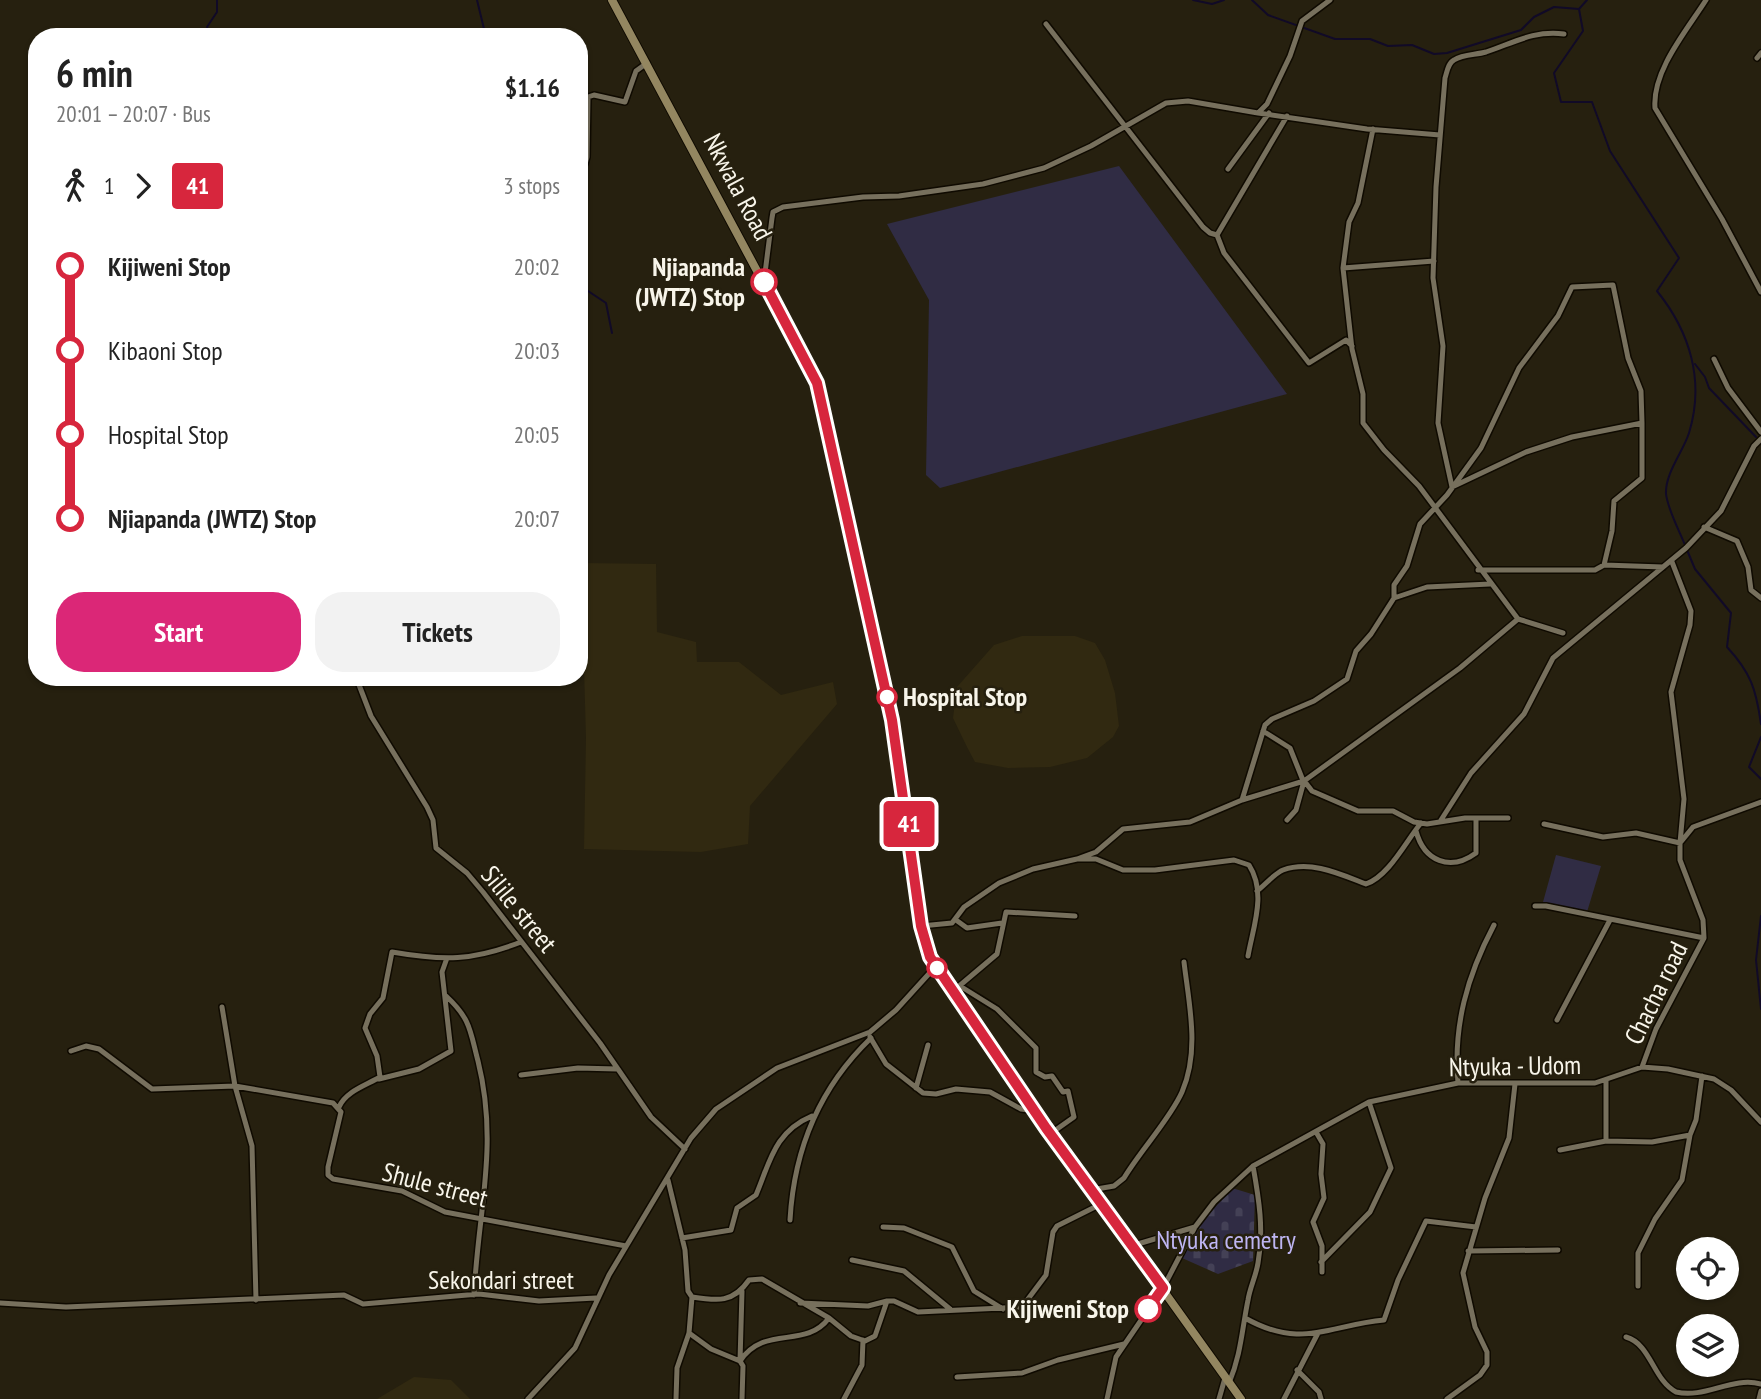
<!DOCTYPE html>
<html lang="en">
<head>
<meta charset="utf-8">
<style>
  :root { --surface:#fff; --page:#f2f2f2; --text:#222; --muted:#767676; --accent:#db2777 }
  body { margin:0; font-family:"PT Sans Narrow",sans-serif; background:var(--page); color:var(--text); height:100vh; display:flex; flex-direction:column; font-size:26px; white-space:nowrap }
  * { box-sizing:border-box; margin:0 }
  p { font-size:23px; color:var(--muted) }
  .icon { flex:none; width:38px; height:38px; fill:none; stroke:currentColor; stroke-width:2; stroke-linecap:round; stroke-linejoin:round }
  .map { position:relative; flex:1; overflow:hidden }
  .sheet { position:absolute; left:28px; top:28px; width:560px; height:658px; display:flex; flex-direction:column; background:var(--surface); border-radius:28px; box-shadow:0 2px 5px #0004 }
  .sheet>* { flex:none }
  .badge { padding:0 14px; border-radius:5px; font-size:24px; line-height:46px }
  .fabs { position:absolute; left:1676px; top:1237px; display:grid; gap:14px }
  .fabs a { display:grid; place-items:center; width:63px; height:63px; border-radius:50%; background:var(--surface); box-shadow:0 2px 5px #0004; font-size:35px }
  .map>.badge { position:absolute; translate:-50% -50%; box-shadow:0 0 0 4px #fff }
  .legs { display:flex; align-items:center; gap:10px; height:77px; padding:0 28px; font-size:23px }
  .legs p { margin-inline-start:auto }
  .overview { display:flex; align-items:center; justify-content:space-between; height:119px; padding:0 28px }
  h1 { font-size:38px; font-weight:700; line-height:52px }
  .primary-button { display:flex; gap:14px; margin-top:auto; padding:14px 28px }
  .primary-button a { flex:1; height:80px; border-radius:28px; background:var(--accent); color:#fff; font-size:28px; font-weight:700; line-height:80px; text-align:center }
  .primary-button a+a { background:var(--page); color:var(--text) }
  ul { padding:0 28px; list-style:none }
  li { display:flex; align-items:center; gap:24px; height:84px; font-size:26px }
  li i { display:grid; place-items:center; width:10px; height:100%; margin:0 9px; background:currentColor }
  li i::after { content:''; width:18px; height:18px; margin:-9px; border:5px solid; border-radius:50%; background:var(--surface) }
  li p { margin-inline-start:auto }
  li:first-child i { background:linear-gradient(#0000 50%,currentColor 0) }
  li:last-child i { background:linear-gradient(currentColor 50%,#0000 0) }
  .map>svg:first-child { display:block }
  .built { fill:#312911 }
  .grass { fill:#302c44 }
  .cemetery { fill:url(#cemetery-stones) }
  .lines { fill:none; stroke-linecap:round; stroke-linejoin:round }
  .stream { stroke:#110a27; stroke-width:2 }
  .street-casing { stroke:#0f0a00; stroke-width:8 }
  .secondary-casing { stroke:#0f0a00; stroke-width:10 }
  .street { stroke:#77705d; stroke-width:5 }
  .secondary { stroke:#938660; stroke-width:8 }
  .line-1-casing { stroke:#fff; stroke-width:16 }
  .line-1 { stroke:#d7263d; stroke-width:10 }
  .stop-1-dot { fill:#fff; stroke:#d7263d; stroke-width:3.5 }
  .labels { text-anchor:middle; stroke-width:5; stroke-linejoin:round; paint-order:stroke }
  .street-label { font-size:26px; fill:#f8f5ea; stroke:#26200f }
  .stop-label { font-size:26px; font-weight:bold; fill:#f8f5ea; stroke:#26200f; text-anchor:end }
  .park-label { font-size:26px; fill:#beb5f2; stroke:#26200f }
</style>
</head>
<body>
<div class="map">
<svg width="1761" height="1399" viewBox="0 0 1761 1399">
  <defs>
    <pattern id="cemetery-stones" width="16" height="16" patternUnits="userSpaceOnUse" patternTransform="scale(1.75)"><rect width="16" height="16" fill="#302c44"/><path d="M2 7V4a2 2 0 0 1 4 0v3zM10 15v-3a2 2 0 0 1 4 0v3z" fill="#444156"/></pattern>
  </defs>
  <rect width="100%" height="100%" fill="#26200f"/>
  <path class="built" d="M 581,563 L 656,564 L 657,632 L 696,642 L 697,662 L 739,662 L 781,695 L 833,682 L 837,704 L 750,806 L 748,844 L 701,852 L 584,849 L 586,738 Z
    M 1022,636 L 1075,636 L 1095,643 L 1105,660 L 1115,693 L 1119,726 L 1113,737 L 1087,758 L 1050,767 L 1008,768 L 975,762 L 967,747 L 953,718 L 957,687 L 994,645 Z
    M 414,1377 L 451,1380 L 470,1399 L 377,1399 Z"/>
  <path class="grass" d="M 1119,166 L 1287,394 L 940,488 L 926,475 L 929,300 L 887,224 Z
    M 1556,855 L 1601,866 L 1587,912 L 1543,902 Z"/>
  <path class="cemetery" d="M 1232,1188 L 1255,1195 L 1253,1261 L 1218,1274 L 1182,1258 L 1196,1229 Z"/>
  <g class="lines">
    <path class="stream" d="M 477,0 L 486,37
      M 1193,0 L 1212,4 L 1224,0
      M 1252,0 L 1268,15 L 1335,39 L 1370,39 L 1388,46 L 1412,45 L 1434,54 L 1447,53 L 1521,30 L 1534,17 L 1554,7 L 1579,9
      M 1587,0 L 1579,9 L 1583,31 L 1554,73 L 1561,102 L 1592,102 L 1610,151 L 1679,258 L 1657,291 C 1690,332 1705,381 1689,433 C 1683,452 1665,473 1666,494 C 1668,510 1679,530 1685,545
      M 211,37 L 207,27 L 217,12 L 217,0
      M 579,285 L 606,303 L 612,333
      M 1695,364 L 1705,377 L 1709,388 L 1756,437
      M 1687,550 L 1695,569 L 1731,613 L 1727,647 C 1751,673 1756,689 1761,724
      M 1761,737 L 1749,767 L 1761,779
      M 1761,916 L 1756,960 L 1761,1009"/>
    <g class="street-casing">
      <path id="street" d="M 1706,0 C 1687,30 1652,71 1655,108 L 1722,219 L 1761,292
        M 1046,24 L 1203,227 L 1210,233 L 1217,235 L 1224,253 L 1309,363 L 1346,340 L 1352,346
        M 1757,58 L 1761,53
        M 1258,113 L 1367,129 L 1440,135
        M 1373,129 L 1358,203 L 1349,222 L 1343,268 L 1352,349 L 1363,394 L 1363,423 L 1384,450 L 1419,486 L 1518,619
        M 579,167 L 585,164 L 587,157 L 588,97 L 594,95 L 625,102 L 636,71 L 647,63
        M 1228,169 L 1269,113
        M 1217,235 L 1287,116
        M 1343,268 L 1434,261
        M 764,281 L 772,218 L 773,212 L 783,207 L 863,197 L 899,196 L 983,184 L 1044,168 L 1091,146 L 1166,103 L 1188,101 L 1258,113 L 1267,104 L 1290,56 L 1302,21 L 1330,0
        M 1714,359 L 1728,388 L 1761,432
        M 1704,527 L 1737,541 L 1748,567 L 1751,590 L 1761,598
        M 1604,565 L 1612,531 L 1614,501 L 1642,478 L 1642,423
        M 1478,570 L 1595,570 L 1604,565 L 1663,567
        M 1394,598 L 1427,587 L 1490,584
        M 356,677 L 371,716 L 427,807 L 433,820 L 436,848 L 467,873 L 483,892 L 600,1043 L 651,1117 L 685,1149
        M 1263,731 L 1290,748 L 1302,778 L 1312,791 L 1358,811 L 1393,811 L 1414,822 L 1427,824 L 1465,818 L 1508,818
        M 1242,800 L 1304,781 L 1460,668 L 1518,619 L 1563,633
        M 1287,820 L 1296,810 L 1304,781
        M 1441,820 L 1471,773 L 1524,714 L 1553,658 L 1686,548 L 1721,511 L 1754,446 L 1761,439
        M 1544,824 L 1603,837 L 1636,833 L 1680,843 L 1684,799 L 1671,692 L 1690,625 L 1691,611 L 1672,562
        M 1416,831 C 1424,861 1450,872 1476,853 L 1476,818
        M 1077,859 L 1096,852 L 1123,829 L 1190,822 L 1242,800 L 1265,725 L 1272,719 L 1314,701 L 1347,679 L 1356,651 L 1371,634 L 1394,598 L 1394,585 L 1407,566 L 1420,524 L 1447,495 L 1481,448 L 1519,368 L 1558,316 L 1572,287 L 1613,285 L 1628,358 L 1641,391 L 1642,423 L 1572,437 L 1526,452 L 1452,487 L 1438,423 L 1443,346 L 1433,278 L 1436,187 L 1445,78 C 1447,72 1448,63 1454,60 C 1463,54 1476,55 1486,52 C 1513,43 1534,30 1564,34
        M 1257,891 C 1265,885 1275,873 1283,870 C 1311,860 1340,874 1366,884 C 1389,876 1406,841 1421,823
        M 1535,906 L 1546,906 L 1704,938
        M 956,920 L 967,928 L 1002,923
        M 921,926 L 952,923 L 964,907 L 999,883 L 1033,869 L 1077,859 L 1096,859 L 1123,870 L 1155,870 L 1234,860 L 1249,865 C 1267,893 1253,927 1248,956
        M 960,986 L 997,1009 L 1036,1048 L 1036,1072 L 1045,1077 L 1052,1076 L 1063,1092 L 1068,1091 L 1074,1117 L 1050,1134
        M 958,987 L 997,954 L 1006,912 L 1075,916
        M 446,996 C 471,1019 470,1031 478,1061 C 499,1145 478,1211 474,1295
        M 222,1007 L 235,1086 L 252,1146 L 256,1300
        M 1557,1020 L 1610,920
        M 870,1037 L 886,1064 L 923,1093 L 936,1094 L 956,1089 L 990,1092 L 1021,1109 L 1035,1111
        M 71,1051 L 86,1046 L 99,1049 L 152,1089 L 235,1086 L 333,1103 L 341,1112 L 328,1167 L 328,1175 L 333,1179 L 402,1191 L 445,1212 L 626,1246
        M 1642,1067 L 1656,1029 L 1704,938 L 1703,920 L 1680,860 L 1680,843 L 1693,827 L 1761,802
        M 521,1075 L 578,1068 L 617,1069
        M 379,1079 L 419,1069 L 451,1051 L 442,972 L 447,958
        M 1606,1080 L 1606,1141 L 1652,1142 L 1690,1135 L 1696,1120 L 1702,1076
        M 1458,1083 C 1453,1026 1467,976 1494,925
        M 916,1088 L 928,1045
        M 339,1107 C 346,1091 367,1085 380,1077 L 377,1056 L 365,1028 L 370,1014 L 383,998 L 392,952 C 444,961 472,961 521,942
        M 1316,1132 L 1323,1144 L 1321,1174 L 1324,1198 L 1313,1222 L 1322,1246 L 1322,1272
        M 1560,1150 L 1606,1141
        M 668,1180 L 685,1250 L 688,1291 L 692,1297 C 718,1301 733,1303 749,1280 L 762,1279 L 829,1318 L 851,1336 L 865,1341 L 875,1336 L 887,1301 L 894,1301 L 918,1312 L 1022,1307 L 1046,1275 L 1053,1232 L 1057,1226 L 1101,1204
        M 1091,1190 L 1114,1186 L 1124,1178 C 1140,1151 1170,1119 1182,1092 C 1200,1050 1189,1005 1184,962
        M 790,1220 C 794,1150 820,1087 871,1038
        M 883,1227 L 904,1228 L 952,1247 L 974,1291 L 1003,1309
        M 682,1238 L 731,1230 L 737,1208 L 756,1195 C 770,1162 774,1132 812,1116
        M 1131,1246 L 1195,1227
        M 1468,1251 L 1558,1250
        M 852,1260 L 904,1271 L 950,1309
        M 1321,1262 L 1370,1212 L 1391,1168 L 1369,1102
        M 1638,1286 L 1638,1253 L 1655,1219 L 1682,1180 L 1690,1135
        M 0,1303 L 66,1307 L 344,1295 L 363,1304 L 479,1294 L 539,1301 L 596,1298
        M 800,1303 L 868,1306 L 887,1301
        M 1245,1318 C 1301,1350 1329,1325 1384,1320 L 1398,1280 L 1426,1221 L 1476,1227
        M 689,1333 L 711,1349 L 740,1361 L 743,1366 L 742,1399
        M 1626,1337 C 1651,1344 1653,1380 1676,1392 C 1705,1399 1732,1376 1761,1384
        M 740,1361 C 765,1324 805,1350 829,1318
        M 740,1361 L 742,1291
        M 1297,1370 L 1319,1392 L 1321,1399
        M 957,1377 L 1022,1373 L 1058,1360 L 1124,1344
        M 1229,1383 C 1241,1355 1242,1329 1248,1300 C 1250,1287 1256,1276 1258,1263 C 1264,1230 1259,1199 1253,1166
        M 528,1399 L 575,1348 L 609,1275 L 691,1138 L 716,1109 L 777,1068 L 870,1032 L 896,1010 L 936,966
        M 676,1399 L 677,1368 L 689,1333 L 692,1297
        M 844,1399 L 862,1365 L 863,1340
        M 1107,1399 L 1116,1357 L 1163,1288 L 1195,1227 L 1214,1202 L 1253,1166 L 1369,1102 L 1458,1083 L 1595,1083 L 1642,1067 L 1668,1069 L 1714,1079 L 1731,1090 L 1761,1122
        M 1219,1399 L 1225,1378
        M 1284,1399 L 1318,1333
        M 1447,1399 L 1480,1375 L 1487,1365 L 1487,1352 L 1475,1327 L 1463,1273 L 1485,1198 L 1509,1138 L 1515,1084
        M 1759,1399 L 1761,1391"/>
    </g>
    <g class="secondary-casing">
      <path id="secondary" d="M 612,0 L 817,383 L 892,720 L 921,926 L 930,957 L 1047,1128 L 1241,1399"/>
    </g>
    <use href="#street" class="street"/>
    <use href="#secondary" class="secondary"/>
  </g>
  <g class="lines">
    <g class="line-1-casing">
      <path id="line-1" d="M 764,282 L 817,383 L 892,720 L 921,926 L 930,957 L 1046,1128 L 1163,1288 L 1148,1309"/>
    </g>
    <use href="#line-1" class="line-1"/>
  </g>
  <g class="stop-1-dot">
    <circle cx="764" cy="282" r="12"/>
    <circle cx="887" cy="697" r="9"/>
    <circle cx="937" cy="968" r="9"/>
    <circle cx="1148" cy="1309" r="12"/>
  </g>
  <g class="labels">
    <g class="street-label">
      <text transform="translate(738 187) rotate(62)" y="9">Nkwala Road</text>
      <text transform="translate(519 909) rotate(51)" y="9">Silile street</text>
      <text transform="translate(1656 993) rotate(-64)" y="9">Chacha road</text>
      <text transform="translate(1515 1066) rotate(-1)" y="9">Ntyuka - Udom</text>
      <text transform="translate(435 1185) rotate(15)" y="9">Shule street</text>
      <text x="501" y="1289">Sekondari street</text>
    </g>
    <g class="stop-label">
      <text x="745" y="276">Njiapanda<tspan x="745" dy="30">(JWTZ) Stop</tspan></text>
      <text x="903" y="706" text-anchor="start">Hospital Stop</text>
      <text x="1129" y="1318">Kijiweni Stop</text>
    </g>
    <g class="park-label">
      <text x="1226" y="1249">Ntyuka cemetry</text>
    </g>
  </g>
</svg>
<div class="fabs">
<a><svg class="icon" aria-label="locate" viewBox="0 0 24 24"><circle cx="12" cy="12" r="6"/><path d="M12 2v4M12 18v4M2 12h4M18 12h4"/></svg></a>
<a><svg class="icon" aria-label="layers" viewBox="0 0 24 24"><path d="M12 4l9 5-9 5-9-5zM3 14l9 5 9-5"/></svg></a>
</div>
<b class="badge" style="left:909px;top:824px;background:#d7263d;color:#fff">41</b>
<section class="sheet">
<div class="overview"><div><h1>6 min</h1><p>20:01 – 20:07 · Bus</p></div><b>$1.16</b></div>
<div class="legs"><svg class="icon" aria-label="walk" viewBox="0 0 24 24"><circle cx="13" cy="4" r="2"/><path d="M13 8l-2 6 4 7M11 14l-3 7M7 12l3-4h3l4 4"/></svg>1<svg class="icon" aria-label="forward" viewBox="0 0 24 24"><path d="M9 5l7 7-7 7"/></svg><b class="badge" style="background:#d7263d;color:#fff">41</b><p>3 stops</p></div>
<ul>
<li><i style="color:#d7263d"></i><b>Kijiweni Stop</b><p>20:02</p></li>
<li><i style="color:#d7263d"></i><span>Kibaoni Stop</span><p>20:03</p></li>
<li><i style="color:#d7263d"></i><span>Hospital Stop</span><p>20:05</p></li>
<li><i style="color:#d7263d"></i><b>Njiapanda (JWTZ) Stop</b><p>20:07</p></li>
</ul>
<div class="primary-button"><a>Start</a><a>Tickets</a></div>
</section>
</div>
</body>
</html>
